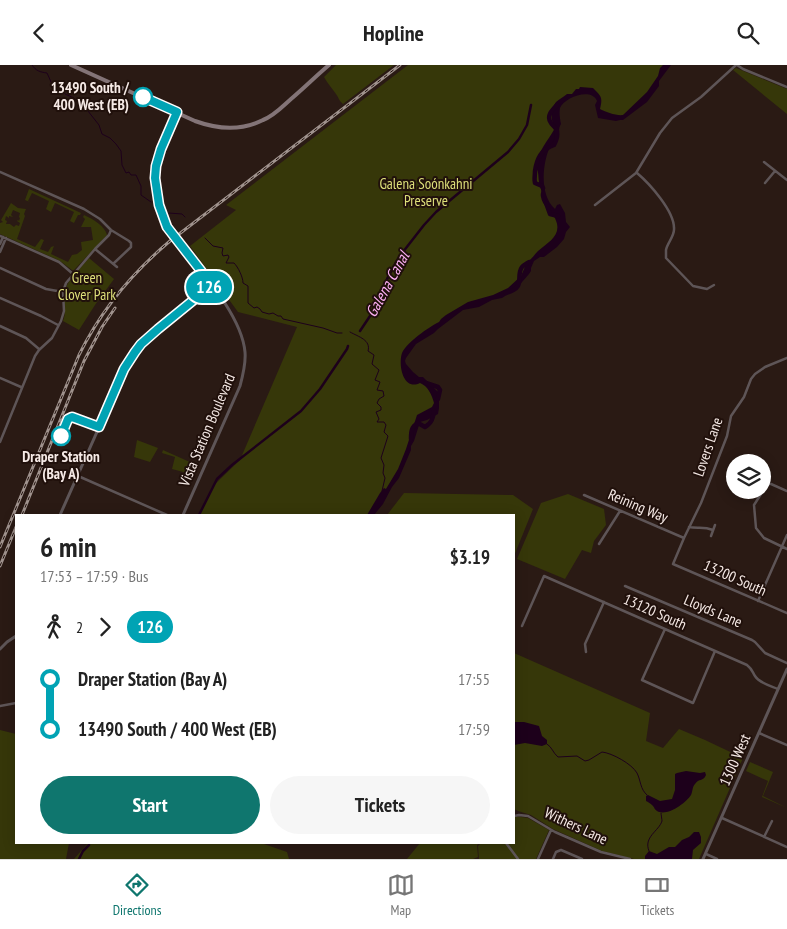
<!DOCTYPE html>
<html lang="en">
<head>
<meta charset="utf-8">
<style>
  :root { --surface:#fff; --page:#f6f6f6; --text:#222; --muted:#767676; --line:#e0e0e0; --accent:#0f766e }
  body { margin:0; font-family:"PT Sans Narrow",sans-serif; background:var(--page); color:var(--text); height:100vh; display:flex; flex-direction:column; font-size:19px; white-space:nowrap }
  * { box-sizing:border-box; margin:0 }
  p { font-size:16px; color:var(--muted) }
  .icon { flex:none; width:28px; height:28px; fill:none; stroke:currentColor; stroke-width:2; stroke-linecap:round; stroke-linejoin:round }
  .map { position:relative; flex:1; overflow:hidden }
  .sheet { position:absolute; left:15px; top:449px; width:500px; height:330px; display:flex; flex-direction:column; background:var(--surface); border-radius:0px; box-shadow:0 2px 12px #0003 }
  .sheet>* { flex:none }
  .badge { padding:0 10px; border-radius:16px; font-size:18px; line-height:32px }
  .buttons { position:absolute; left:726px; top:389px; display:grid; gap:10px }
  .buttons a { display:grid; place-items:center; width:45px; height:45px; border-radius:50%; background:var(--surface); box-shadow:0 2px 12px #0003; font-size:25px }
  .map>.badge { position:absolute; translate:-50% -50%; box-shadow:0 0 0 2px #fff }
  .legs { display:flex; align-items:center; gap:8px; height:55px; padding:0 25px; font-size:16px }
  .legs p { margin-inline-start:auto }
  .head { display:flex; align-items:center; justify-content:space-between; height:85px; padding:0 25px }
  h1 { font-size:28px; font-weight:800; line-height:38px }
  .action { display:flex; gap:10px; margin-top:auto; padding:10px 25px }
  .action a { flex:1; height:58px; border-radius:30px; background:var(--accent); color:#fff; font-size:20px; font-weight:800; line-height:58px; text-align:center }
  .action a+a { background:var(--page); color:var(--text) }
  ul { padding:0 25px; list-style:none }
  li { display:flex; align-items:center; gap:18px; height:50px; font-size:19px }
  li i { display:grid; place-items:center; width:8px; height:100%; margin:0 6px; background:currentColor }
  li i::after { content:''; width:12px; height:12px; margin:-6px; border:4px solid; border-radius:50%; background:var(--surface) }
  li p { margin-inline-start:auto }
  li:first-child i { background:linear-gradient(#0000 50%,currentColor 0) }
  li:last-child i { background:linear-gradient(currentColor 50%,#0000 0) }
  header { display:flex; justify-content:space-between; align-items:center; height:65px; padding:0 25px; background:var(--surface); font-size:22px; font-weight:800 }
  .dock { display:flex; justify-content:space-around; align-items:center; height:70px; border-top:1px solid var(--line); background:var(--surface); font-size:14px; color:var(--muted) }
  .dock a { display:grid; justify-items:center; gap:2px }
  .dock .active { color:var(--accent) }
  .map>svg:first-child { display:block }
  .green { fill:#363709; fill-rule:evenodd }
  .water { fill:#1d001b }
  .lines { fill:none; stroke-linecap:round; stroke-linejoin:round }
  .stream { stroke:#1d001b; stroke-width:1 }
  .canal { stroke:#1d001b; stroke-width:2.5 }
  .river { stroke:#1d001b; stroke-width:4.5 }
  .minor { stroke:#5e5557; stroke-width:2.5 }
  .tertiary { stroke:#5e5557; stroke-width:3 }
  .secondary { stroke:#837477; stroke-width:4 }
  .rail-casing { stroke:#a0938e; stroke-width:3 }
  .rail { stroke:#20100b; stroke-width:1; stroke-dasharray:4; stroke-linecap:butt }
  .line-1-casing { stroke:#fff; stroke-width:11 }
  .line-1 { stroke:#00a3b4; stroke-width:8 }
  .stop-1-dot { fill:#fff; stroke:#00a3b4; stroke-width:2.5 }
  .labels { text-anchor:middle; stroke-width:4; stroke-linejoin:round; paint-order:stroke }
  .stop-label { font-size:15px; font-weight:bold; fill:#f6eae6; stroke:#20100b; text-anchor:end }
  .park-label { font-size:15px; fill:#dddf7a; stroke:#20100b }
  .street-label { font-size:15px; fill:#f6eae6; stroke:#20100b }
  .water-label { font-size:16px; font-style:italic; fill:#fdb0f4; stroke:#20100b }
</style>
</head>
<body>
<header><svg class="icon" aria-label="back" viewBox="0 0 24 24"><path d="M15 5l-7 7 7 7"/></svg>Hopline<svg class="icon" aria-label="search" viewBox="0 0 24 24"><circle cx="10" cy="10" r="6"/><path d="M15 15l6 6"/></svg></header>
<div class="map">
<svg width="787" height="794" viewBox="0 0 787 794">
  <rect width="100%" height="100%" fill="#2a1a14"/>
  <path class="green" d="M 336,0 L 394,0 L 343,39 C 339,36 339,33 336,29 C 332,23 327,18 324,12 Z
    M 408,0 L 665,0 L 646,31 L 620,53 L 597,45 L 599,33 L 586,25 L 561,36 L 555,60 L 555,63 L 539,107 L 539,118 L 547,143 L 553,149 L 561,167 L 533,194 L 520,216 L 504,228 L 466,239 L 407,283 L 402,302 L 425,319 L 435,335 L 433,343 L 413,360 L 411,372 L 400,403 L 369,450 L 199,450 L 212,422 L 240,395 L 297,262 L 238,247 L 190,181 L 236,145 L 226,140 Z
    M 736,3 L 787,24 L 787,49 L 733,5 Z
    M 29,124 L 81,148 L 80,150 L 78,150 L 74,158 L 70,156 L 74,147 L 55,138 L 51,147 L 46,144 L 49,136 L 32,128 L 28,136 L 32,138 L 25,135 Z
    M 11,138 L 18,143 L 26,144 L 24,149 L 25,151 L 17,174 L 35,182 L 41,174 L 44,175 L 40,184 L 48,187 L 51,182 L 54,181 L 51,189 L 68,197 L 72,190 L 77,189 L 82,185 L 81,177 L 93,175 L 91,162 L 81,162 L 85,154 L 83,152 L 84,150 C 93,154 105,161 107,170 L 74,205 L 72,205 L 60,196 L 0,169 L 0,158 L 3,157 L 1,155 ZM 13,145 L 20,148 L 19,152 L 20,153 L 19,156 L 18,155 L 17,156 L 20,158 L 19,161 L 16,160 L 14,162 L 10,159 L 6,159 L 7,156 L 5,155 L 6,151 L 9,153 L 9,151 L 13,152 L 11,150 Z
    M 89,193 L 114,214 L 95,240 L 79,265 L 63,256 C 67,246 63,238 64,229 C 66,215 81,203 89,193 Z
    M 137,375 L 158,383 L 150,397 L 134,392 Z
    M 163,385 L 192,398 L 187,408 L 172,404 L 175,392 L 162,388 Z
    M 404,428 L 513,430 L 533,444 L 514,491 L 514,450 L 387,450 Z
    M 568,429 L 604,444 L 606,460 L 594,476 L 591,488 L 582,485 L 565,514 L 517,494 L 541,438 Z
    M 514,588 L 650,648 L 646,676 L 663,683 L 679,664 L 705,675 L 743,693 L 699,794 L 634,794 L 602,786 L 553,764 L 531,750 L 518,746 L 514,744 Z
    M 0,665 L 16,669 L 16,778 L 69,778 L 66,794 L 0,794 Z
    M 750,697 L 773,707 L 763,731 L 787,743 L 762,732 L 768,716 L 746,706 Z
    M 514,751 L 528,753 L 549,765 L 536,794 L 479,794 L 478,781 L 481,778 L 514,778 Z
    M 88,778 L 261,778 L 287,787 L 289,794 L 74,794 Z
    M 420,778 L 480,778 L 477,780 L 478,792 L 473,794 L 407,794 Z"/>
  <path class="water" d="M 663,0 L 671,0 L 659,16 L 659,21 L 647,37 L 623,55 L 620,55 L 616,56 L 598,53 L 595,40 L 597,36 C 591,22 564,33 560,43 C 559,49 560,54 561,59 C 558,64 560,66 558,71 C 556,76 551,79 549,84 C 542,101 540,131 555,144 L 557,140 L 560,139 L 565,148 L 566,157 L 570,162 L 566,167 L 564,174 L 557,182 L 544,192 L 540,192 L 534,196 L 531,203 L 531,206 L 529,209 L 516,224 L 502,233 L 492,235 L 479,242 L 463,245 L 438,264 L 434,268 L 416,279 L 406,293 L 405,296 L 406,299 L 413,307 L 419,312 L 423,312 L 439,328 L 439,343 L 438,349 L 427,355 L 420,357 L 414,376 L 411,381 L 411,385 L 399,413 L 392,422 L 383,439 L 374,450 L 367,450 L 380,428 L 384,423 L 386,424 L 398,404 L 406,384 L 417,350 L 432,342 L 434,338 C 432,330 428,321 420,318 C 403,326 398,300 402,288 C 407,277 429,262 439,257 L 441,254 L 446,250 L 468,237 L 493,230 L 508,223 L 521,211 L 527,197 C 532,194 534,190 538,186 C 550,176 564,169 554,151 C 550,145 542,140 541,132 C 540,128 542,128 541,124 C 541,122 539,119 539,117 C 538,110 539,108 536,102 C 537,87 548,76 555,63 L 555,60 L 553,59 C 551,53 551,43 556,37 C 559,34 564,32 567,29 L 572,29 L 576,24 L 579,24 L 580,22 L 593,23 C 601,31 603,32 600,44 C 605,47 617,51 623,50 L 647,27 L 658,11 L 660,3 Z
    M 514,657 L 524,657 L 539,661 L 542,671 L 547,675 L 547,679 L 542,681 L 525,678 L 514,680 Z
    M 686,706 L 700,708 L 705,707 L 706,710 C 703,717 699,713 695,719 C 692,722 693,726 691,730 C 686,738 667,752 657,746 C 653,743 656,744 652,740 C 650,738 648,737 646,736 L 646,731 L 648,730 L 660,736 L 672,734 L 675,725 L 675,709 L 677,708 Z
    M 694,767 L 699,767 L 701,772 L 701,778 L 693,785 L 692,794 L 645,794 L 645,791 L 649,786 L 657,789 L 669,782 L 675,782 L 682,775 L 689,772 Z"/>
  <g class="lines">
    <path class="stream" d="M 32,0 C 36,6 40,7 47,8 L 52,19 L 59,21 L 62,24 L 65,29 L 74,33 L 78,38 L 84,41 L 99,60 L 102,69 L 110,73 L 116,79 L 121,86 L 122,100 L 126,108 L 129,107 L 131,110 L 136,110 L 141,121 L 141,130 L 151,137
      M 169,148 L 182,149 L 185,152
      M 205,173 L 213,181 L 223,183 L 222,188 L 223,191 L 228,190 L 229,192 L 226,198 L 234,198 C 238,202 243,212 243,218 L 248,221 L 248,238 L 254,243 L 257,242 L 260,244 L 262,247 L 269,249 L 273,248 L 278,251 L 281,251 L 283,254 L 323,263 L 337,268 L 342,268
      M 350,267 C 359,272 371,275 368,286 L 374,290 L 372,299 L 379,305 L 375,315 L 380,317 L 377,325 L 383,326 L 384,331 L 379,334 L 377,338 L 381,342 L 381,345 L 376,347 L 379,354 L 377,357 L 384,357 L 386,360 L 384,367 L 388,371 L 381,393 L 384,400 L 383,408 L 385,413 L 382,426
      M 547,679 C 552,682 553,688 558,692 L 577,691 L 585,696 L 589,695 L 602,687 C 612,688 632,699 637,708 C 641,716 640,724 647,730
      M 649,786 C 643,772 659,766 662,756 C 662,755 661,749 661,748"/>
    <path class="canal" d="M 360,266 L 374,245 L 388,212 L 399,192 L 424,160 L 436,147 L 508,87 L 519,74 L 527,60 L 531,40
      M 199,450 L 217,414 L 232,400 L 301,346 L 320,324 L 347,284 L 348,281
      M 79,794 L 83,786 L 89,780"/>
    <path class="river" d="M 543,123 L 542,121 L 535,118 C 534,114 535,111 535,106 C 537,93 541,85 554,80 C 556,76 559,69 556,64 C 555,62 552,60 551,58 C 546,51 552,45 557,40
      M 546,138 L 550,149 L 558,151
      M 506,228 C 527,222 515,212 522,202 C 524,200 526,199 529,197
      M 426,318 L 438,322 L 440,325 L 438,334
      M 411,374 C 411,367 411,362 418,358 L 425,362 C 432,358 433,353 434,346"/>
    <path class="minor" d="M 737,0 L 743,4 L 787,22
      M 764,97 L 787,115
      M 0,107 L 84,144 L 100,154 L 111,165 L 129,176 L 131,178 L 131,182 L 113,199
      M 637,108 C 650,119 674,146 674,163 C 675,171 667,178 666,185 C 666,188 666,190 666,193 L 693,221 L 707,224 L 714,220
      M 765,118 L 775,106
      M 595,140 L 636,108 L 660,68 L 672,53 L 701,32 L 736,0
      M 0,171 L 59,197 L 73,209
      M 0,179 L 3,172
      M 95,184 L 117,202
      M 0,187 L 6,173
      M 0,203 L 46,224 L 63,227
      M 0,233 L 41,251 L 58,260
      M 0,261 L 26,273 L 39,284
      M 787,293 L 765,302 L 755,309 L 751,314 L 744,332 L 731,351 L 727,371 L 701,438 L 684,473 L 673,499 L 787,548
      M 0,313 L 21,322
      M 0,377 L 35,291 L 39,285 L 52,273 L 61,256 L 64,246 L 63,227 L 66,218 L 95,184 L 109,170 L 111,165
      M 763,400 L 763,426 L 754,440 L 756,463 L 764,473 L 787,484
      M 78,411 L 167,450
      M 763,418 L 771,419 L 787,426
      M 584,430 L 684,473
      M 689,462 C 698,464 703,461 713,465
      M 711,471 L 715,460
      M 599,479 L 620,446
      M 625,521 L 752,575 L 755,577 L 765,588 L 787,598
      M 758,536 L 787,470
      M 522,561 L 544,511 L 747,600 C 752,604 752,606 755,611 C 759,618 771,621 778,624
      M 665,564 L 642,615 L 693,638 L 715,586
      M 586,587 L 585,579 L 604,537
      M 0,641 L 16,638
      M 759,668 L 787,680
      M 514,751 L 519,750 L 528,751 L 555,767 L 601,787 L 630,794
      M 722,753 L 787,782
      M 764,772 L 772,756
      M 506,778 L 518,794
      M 706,789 L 717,794
      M 538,794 L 551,765
      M 553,794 L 556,787 L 561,785 L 582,794"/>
    <path class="tertiary" d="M 177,47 C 168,68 155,90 155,112 C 155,128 159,147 166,161 C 171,171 180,180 187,188 C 208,214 242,254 245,287 C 246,298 243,310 240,321 L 183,450
      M 60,450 L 129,295 L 141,279 L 149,272 L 212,220
      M 0,584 L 7,577 L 16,571
      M 703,794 L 787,604"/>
    <path class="secondary" d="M 71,0 L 195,56 C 217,64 241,66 263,55 C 274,51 282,42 291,34 C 304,23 316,11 329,0"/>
    <g class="rail-casing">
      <path id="rail" d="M 22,450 L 84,296 L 102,262 L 115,243
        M 0,482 L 79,290 C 101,245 132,208 170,176 L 400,0
        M 0,501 L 16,462"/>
    </g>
    <use href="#rail" class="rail"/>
  </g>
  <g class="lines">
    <g class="line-1-casing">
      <path id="line-1" d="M 61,371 L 68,354 L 72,352 L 99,362 L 124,304 L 135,287 L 141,279 L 158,264 L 212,220 L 167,162 L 159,140 L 155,113 L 156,101 L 161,84 L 177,47 L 143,32"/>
    </g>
    <use href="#line-1" class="line-1"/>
  </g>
  <g class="stop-1-dot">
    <circle cx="143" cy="32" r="9"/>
    <circle cx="61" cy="371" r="9"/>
  </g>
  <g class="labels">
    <g class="stop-label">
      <text x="129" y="28">13490 South /<tspan x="129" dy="17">400 West (EB)</tspan></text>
      <text x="61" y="397" text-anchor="middle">Draper Station<tspan x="61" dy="17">(Bay A)</tspan></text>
    </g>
    <g class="park-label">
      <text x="426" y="124">Galena Soónkahni<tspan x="426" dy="17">Preserve</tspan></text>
      <text x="87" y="218">Green<tspan x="87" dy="17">Clover Park</tspan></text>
    </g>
    <g class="street-label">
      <text transform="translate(207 365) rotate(-67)" y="5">Vista Station Boulevard</text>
      <text transform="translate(708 382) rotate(-71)" y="5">Lovers Lane</text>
      <text transform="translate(638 441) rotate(23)" y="5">Reining Way</text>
      <text transform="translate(735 513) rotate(24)" y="5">13200 South</text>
      <text transform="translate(713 546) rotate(23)" y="5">Lloyds Lane</text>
      <text transform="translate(655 547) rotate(24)" y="5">13120 South</text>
      <text transform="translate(735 695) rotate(-66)" y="5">1300 West</text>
      <text transform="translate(576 761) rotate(25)" y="5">Withers Lane</text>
    </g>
    <g class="water-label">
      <text transform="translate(387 219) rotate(-61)" y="6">Galena Canal</text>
    </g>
  </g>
</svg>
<div class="buttons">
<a><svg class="icon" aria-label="layers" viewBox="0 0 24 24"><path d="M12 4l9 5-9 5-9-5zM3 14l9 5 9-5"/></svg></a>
</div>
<b class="badge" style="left:209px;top:222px;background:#00a3b4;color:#fff">126</b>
<section class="sheet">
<div class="head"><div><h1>6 min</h1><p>17:53 – 17:59 · Bus</p></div><b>$3.19</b></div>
<div class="legs"><svg class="icon" aria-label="walk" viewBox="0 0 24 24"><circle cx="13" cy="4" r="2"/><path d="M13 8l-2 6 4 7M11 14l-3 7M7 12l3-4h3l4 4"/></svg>2<svg class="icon" aria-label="forward" viewBox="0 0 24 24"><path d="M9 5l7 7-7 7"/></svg><b class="badge" style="background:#00a3b4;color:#fff">126</b></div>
<ul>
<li><i style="color:#00a3b4"></i><b>Draper Station (Bay A)</b><p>17:55</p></li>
<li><i style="color:#00a3b4"></i><b>13490 South / 400 West (EB)</b><p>17:59</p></li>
</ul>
<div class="action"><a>Start</a><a>Tickets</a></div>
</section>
</div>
<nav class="dock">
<a class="active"><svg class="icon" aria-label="directions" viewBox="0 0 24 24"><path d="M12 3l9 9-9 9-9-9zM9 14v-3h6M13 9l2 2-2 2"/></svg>Directions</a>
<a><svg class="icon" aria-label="map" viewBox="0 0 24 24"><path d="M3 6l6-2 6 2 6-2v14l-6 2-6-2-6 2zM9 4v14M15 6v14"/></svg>Map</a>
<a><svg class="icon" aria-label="tickets" viewBox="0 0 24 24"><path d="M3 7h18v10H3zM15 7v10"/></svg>Tickets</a>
</nav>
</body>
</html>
